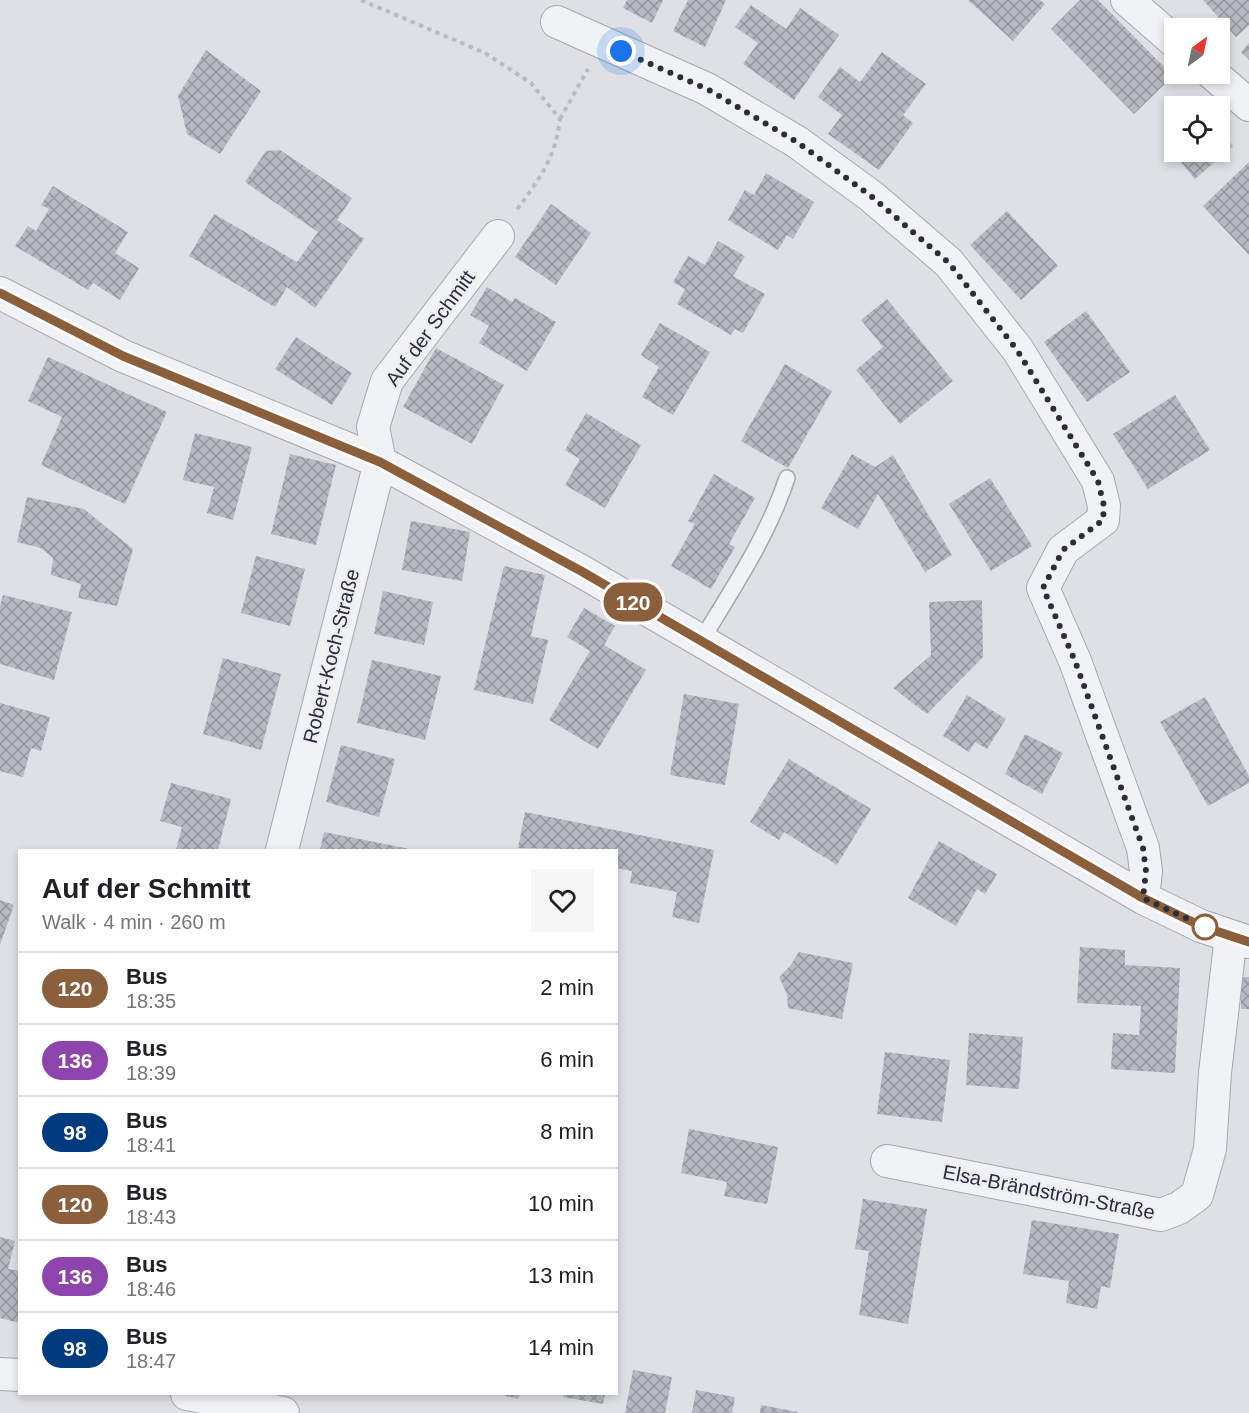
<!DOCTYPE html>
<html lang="en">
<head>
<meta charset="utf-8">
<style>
  :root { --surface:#fff; --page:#f6f6f6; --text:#202124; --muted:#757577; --line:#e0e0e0 }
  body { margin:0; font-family:Arial,sans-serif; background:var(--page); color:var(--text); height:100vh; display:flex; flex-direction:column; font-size:22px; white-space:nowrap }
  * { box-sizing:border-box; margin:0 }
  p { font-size:20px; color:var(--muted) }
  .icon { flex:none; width:33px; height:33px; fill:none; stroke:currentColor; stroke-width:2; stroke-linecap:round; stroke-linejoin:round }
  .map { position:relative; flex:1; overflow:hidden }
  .details { position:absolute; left:18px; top:849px; width:600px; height:546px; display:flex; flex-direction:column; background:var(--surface); border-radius:0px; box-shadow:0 3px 9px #0003 }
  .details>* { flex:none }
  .badge { padding:0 12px; border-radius:20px; font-size:21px; line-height:39px }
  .needle { width:39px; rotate:33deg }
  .tools { position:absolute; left:1164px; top:18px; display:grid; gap:12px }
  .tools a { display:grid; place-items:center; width:66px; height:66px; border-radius:0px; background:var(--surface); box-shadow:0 3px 9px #0003; font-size:30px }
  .you { position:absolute; width:30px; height:30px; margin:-15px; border:4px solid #fff; border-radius:50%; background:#1a73e8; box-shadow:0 0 0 9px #1a73e833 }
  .map>.badge { position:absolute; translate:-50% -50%; box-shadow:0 0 0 3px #fff }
  .round { display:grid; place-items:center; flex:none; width:63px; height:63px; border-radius:0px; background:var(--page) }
  .summary { display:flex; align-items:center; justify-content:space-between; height:102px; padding:0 24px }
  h1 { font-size:28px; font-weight:600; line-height:45px }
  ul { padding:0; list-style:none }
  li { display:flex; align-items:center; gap:18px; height:72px; padding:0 24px; border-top:2px solid var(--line) }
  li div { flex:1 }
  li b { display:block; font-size:22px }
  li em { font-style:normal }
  li .badge { min-width:66px; font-weight:700; text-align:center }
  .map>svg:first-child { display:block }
  .building { fill:url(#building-cross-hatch) }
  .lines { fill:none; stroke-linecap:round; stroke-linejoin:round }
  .lane-casing { stroke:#a4a7af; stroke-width:18 }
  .street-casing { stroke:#a4a7af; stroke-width:34 }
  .path { stroke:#b9bbc1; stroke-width:4; stroke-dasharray:4.5 4.5; stroke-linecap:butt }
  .lane { stroke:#f1f2f5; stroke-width:15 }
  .street { stroke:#f1f2f5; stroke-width:32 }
  .line-casing { stroke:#fff; stroke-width:14 }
  .line { stroke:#8b5e3c; stroke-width:9 }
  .walk { stroke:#292e3b; stroke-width:6; stroke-dasharray:0 10.8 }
  .stop-dot { fill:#fff; stroke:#8b5e3c; stroke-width:3 }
  .labels { text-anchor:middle; stroke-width:5; stroke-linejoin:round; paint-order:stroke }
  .street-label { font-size:20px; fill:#292e3b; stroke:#eeeff4 }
</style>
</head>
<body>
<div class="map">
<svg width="1249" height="1413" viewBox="0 0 1249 1413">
  <defs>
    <pattern id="building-cross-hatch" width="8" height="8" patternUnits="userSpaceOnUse" patternTransform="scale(1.5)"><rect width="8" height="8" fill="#b6b9c2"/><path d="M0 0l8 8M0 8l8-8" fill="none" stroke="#94979f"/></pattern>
  </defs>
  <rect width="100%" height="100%" fill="#dee0e6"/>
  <path class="building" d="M 627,0 L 663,0 L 652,23 L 623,8 Z
    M 688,0 L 726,0 L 705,47 L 673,31 Z
    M 968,0 L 1040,0 L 1045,4 L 1013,41 Z
    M 1080,0 L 1098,0 L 1173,76 L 1134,114 L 1051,29 Z
    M 1203,0 L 1249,0 L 1249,25 L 1236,37 Z
    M 751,5 L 786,29 L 800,8 L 839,35 L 794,100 L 743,64 L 758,43 L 735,27 Z
    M 1249,43 L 1249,60 L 1241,52 Z
    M 206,50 L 261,91 L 220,154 L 187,134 L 178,96 Z
    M 882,52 L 926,84 L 903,115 L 913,123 L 879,170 L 828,134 L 842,115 L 818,97 L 840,67 L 860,82 Z
    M 1220,130 L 1233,146 L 1195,179 L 1164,142 L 1174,133 L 1174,152 L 1220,152 Z
    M 280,150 L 352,198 L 337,220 L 364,239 L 315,308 L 287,287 L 275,307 L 189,256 L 214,214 L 297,262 L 318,232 L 245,182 L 266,151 Z
    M 1249,162 L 1249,255 L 1203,206 Z
    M 766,173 L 814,202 L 793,239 L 787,235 L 778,250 L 728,220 L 745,190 L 754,195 Z
    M 53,186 L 128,232 L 115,253 L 139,268 L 120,300 L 93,283 L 88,290 L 15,246 L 28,226 L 36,231 L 49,209 L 41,205 Z
    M 551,204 L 591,233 L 556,285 L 515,257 Z
    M 1007,211 L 1058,266 L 1021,300 L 970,245 Z
    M 718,241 L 745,256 L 733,276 L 765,294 L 743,333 L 735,329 L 731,335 L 677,304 L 685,289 L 673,282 L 688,256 L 705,265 Z
    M 487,287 L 512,302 L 515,298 L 556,322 L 527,371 L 479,343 L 489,326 L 470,315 Z
    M 887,299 L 953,381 L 900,424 L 856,370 L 883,347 L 861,320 Z
    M 1086,311 L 1130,372 L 1087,402 L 1044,342 Z
    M 660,323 L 710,352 L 673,415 L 642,397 L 659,367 L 641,355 Z
    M 296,337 L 352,373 L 332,405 L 275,369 Z
    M 436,348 L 504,385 L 472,444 L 403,407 Z
    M 48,357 L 167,412 L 125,504 L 41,465 L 62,417 L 28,401 Z
    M 785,364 L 832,391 L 788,468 L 741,441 Z
    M 1175,395 L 1210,450 L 1148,489 L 1113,434 Z
    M 586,413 L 641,445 L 605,508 L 565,485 L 580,459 L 565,450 Z
    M 195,433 L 252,447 L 233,520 L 207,513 L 214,487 L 183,480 Z
    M 290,454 L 336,465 L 316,545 L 271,534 Z
    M 852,454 L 875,467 L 893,455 L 952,555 L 925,572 L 878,494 L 858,529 L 821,508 Z
    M 714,474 L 755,498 L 729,544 L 735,547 L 711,589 L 671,566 L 695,524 L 688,521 Z
    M 990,478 L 1032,546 L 991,571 L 949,504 Z
    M 27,497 L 84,509 L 133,549 L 117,606 L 78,598 L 81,584 L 51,575 L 53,558 L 41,548 L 17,542 Z
    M 411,521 L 470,532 L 462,581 L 402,570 Z
    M 256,556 L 305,569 L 290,626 L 241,613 Z
    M 504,566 L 545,575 L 531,636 L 548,640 L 533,704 L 474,690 Z
    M 383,591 L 433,602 L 424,645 L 374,634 Z
    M 3,595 L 72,612 L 54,680 L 0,664 L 0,606 Z
    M 982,600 L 983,657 L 927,714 L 893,688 L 931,655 L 929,602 Z
    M 584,608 L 615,626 L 604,645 L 646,670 L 598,749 L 549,720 L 590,651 L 567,637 Z
    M 223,658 L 281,674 L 261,750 L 203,734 Z
    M 372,660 L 441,676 L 425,740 L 357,723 Z
    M 684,694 L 739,704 L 725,785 L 670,775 Z
    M 967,695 L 1006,719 L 987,749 L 975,742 L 969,752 L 943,736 Z
    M 1205,697 L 1249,776 L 1249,783 L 1208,806 L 1160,722 Z
    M 0,703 L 50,717 L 41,751 L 31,748 L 23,777 L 0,771 Z
    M 1025,734 L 1063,753 L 1042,794 L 1005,774 Z
    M 341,745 L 395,759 L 379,817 L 326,802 Z
    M 789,759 L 871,809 L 837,865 L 784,832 L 779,840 L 750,822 Z
    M 171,783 L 231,799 L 218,850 L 176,850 L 182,827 L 160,821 Z
    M 525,812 L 714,850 L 699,923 L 672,917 L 677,892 L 630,883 L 632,871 L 616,868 L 616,850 L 518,848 Z
    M 324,832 L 410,849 L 410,850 L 320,850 Z
    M 939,841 L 997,874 L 985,894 L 977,889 L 956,926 L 908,898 Z
    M 0,900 L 14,905 L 0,945 Z
    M 1080,947 L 1125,950 L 1125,965 L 1180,968 L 1175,1073 L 1111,1069 L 1113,1033 L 1139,1035 L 1141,1006 L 1077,1003 Z
    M 799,952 L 853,963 L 842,1019 L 788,1008 L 787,994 L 779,977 L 790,966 Z
    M 1241,977 L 1249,977 L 1249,1009 L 1241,1009 Z
    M 969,1033 L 1023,1037 L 1019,1089 L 966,1085 Z
    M 885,1052 L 950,1060 L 942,1122 L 877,1114 Z
    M 689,1129 L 778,1147 L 767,1204 L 724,1196 L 727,1182 L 681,1173 Z
    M 863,1199 L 927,1209 L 908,1324 L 859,1315 L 869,1251 L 855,1249 Z
    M 1032,1220 L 1119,1234 L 1110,1288 L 1101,1286 L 1097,1309 L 1066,1303 L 1069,1281 L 1023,1274 Z
    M 0,1237 L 15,1241 L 8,1269 L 20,1271 L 20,1323 L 0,1318 Z
    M 633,1370 L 672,1377 L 665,1413 L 625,1413 Z
    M 696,1390 L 735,1397 L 732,1413 L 692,1413 Z
    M 499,1394 L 520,1394 L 518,1399 Z
    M 564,1394 L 605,1394 L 603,1404 L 563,1397 Z
    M 761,1405 L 798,1412 L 798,1413 L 760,1413 Z"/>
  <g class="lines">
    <g class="lane-casing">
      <path id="lane" d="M 701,641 C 733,588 767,538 787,478"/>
    </g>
    <g class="street-casing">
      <path id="street" d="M 1127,0 L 1174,41
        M 557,22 L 707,89 L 797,142 L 871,196 L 949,263 L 1018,350 L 1098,481 L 1104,506 L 1103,520 L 1063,550 L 1043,588 L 1075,661 L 1143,848 L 1146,871 L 1143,898
        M 1213,74 L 1249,105
        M 0,293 L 123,356 L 380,462 L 581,571 L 1143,898 L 1201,926 L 1249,942
        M 282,850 L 380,462 L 373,427 L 387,381 L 498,236
        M 887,1161 L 1161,1215 L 1179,1208 L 1197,1195 L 1210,1149 L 1215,1073 L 1231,936
        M 0,1374 L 20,1375
        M 187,1394 L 283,1413"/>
    </g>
    <path class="path" d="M 361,0 L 485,53 L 531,83 L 560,119 C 555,160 539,179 516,211
      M 560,119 L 588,69"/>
    <use href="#lane" class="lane"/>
    <use href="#street" class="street"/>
  </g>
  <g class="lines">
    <g class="line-casing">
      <path id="line" d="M 0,293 L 123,356 L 380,462 L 581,571 L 1143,898 L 1201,926 L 1249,942"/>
    </g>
    <use href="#line" class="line"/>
    <path class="walk" d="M 621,51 L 707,89 L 797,142 L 871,196 L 949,263 L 1017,350 L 1098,481 L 1104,506 L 1103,520 L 1063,550 L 1043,588 L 1075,661 L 1143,848 L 1146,871 L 1143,898 L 1205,927"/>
  </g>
  <circle class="stop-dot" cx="1205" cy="927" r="12"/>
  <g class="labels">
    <g class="street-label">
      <text transform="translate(430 328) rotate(-54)" y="7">Auf der Schmitt</text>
      <text transform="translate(331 656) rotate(-76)" y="7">Robert-Koch-Straße</text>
      <text transform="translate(1049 1192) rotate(11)" y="7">Elsa-Brändström-Straße</text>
    </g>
  </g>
</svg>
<div class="tools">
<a><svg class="needle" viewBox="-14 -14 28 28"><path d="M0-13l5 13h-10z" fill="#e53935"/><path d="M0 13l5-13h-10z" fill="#757577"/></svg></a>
<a><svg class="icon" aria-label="locate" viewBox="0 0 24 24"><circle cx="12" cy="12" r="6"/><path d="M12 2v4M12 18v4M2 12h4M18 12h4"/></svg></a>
</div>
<div class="you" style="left:621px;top:51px"></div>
<b class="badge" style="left:633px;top:602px;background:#8b5e3c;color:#fff">120</b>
<section class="details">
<div class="summary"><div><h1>Auf der Schmitt</h1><p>Walk · 4 min · 260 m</p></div><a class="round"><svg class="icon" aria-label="heart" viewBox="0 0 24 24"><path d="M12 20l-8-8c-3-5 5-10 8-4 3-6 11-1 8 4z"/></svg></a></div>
<ul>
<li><span class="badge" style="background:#8b5e3c;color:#fff">120</span><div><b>Bus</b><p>18:35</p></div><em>2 min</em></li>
<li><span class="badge" style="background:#8e44ad;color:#fff">136</span><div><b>Bus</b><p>18:39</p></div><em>6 min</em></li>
<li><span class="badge" style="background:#003b80;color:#fff">98</span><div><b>Bus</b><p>18:41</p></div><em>8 min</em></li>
<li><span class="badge" style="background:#8b5e3c;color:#fff">120</span><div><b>Bus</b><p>18:43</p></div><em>10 min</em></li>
<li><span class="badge" style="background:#8e44ad;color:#fff">136</span><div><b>Bus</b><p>18:46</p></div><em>13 min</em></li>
<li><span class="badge" style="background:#003b80;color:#fff">98</span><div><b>Bus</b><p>18:47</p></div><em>14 min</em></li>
</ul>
</section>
</div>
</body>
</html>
